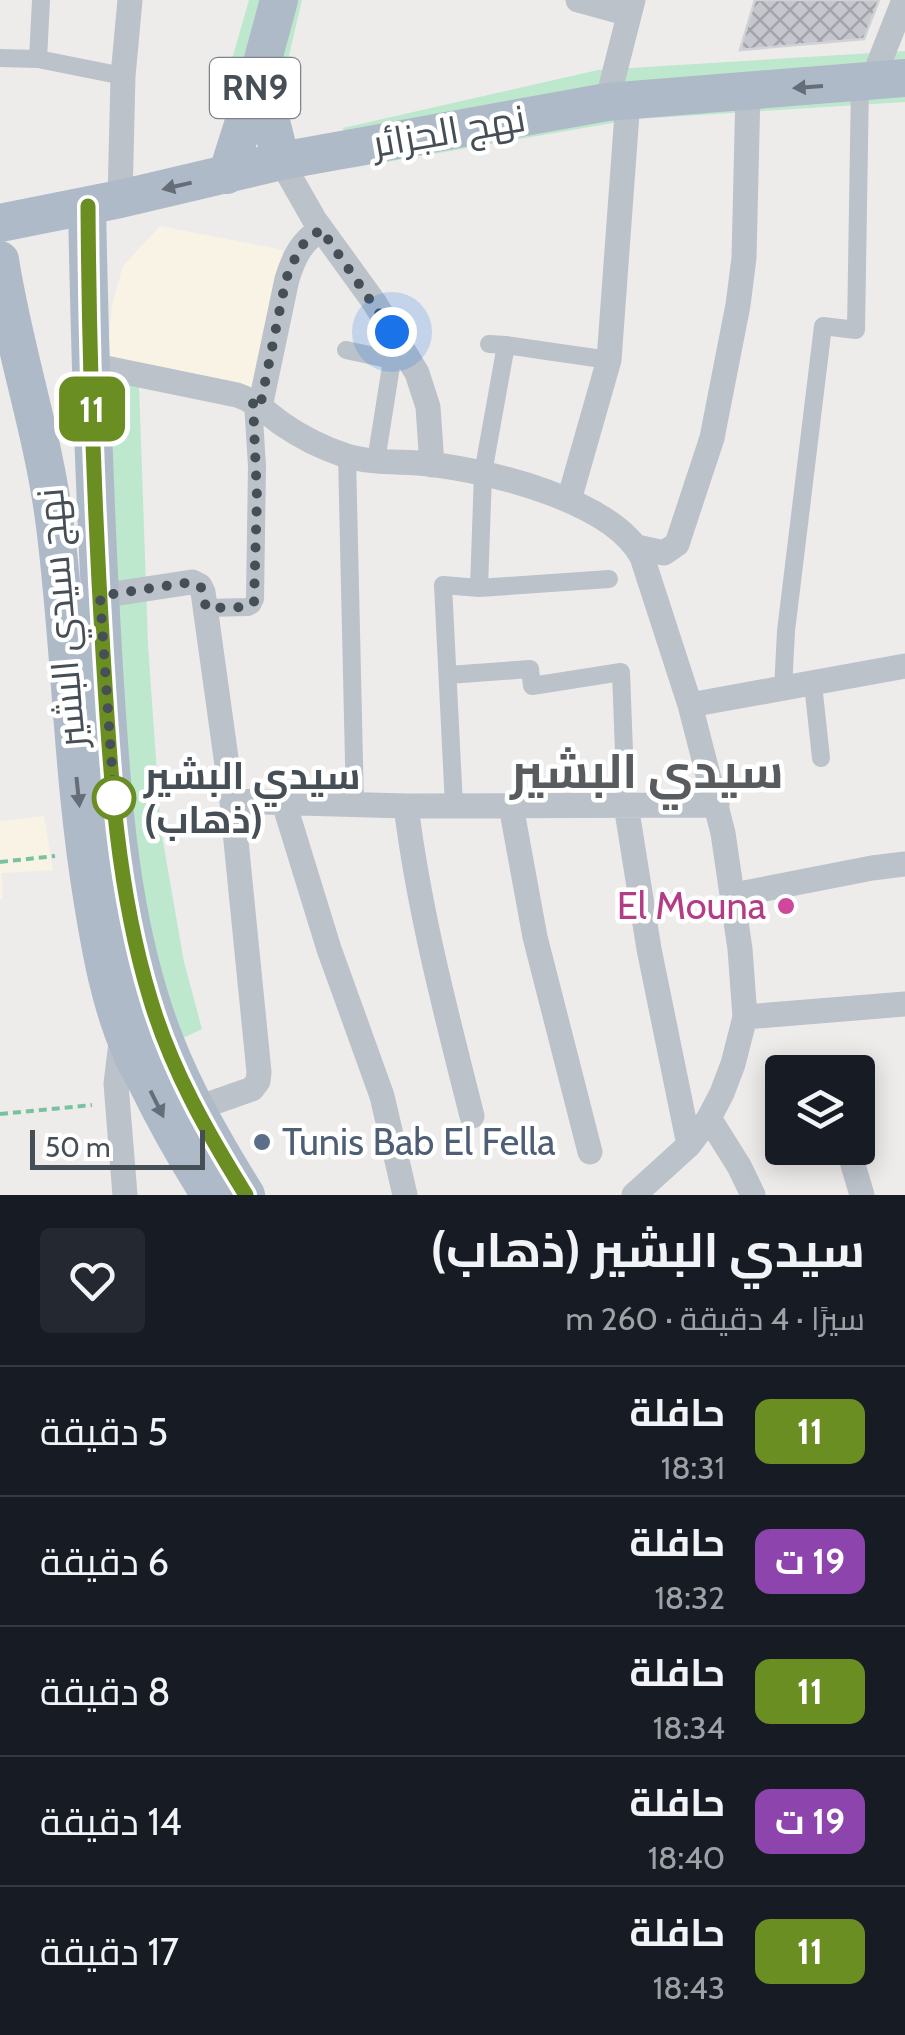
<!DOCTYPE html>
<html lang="ar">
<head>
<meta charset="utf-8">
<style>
  :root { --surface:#171b24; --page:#242831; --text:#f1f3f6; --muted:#9ea1a6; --line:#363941 }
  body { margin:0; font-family:Cabin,Cairo,sans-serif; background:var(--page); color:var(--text); direction:rtl; height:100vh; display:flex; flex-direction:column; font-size:38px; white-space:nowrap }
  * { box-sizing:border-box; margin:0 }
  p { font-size:32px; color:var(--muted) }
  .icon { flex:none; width:55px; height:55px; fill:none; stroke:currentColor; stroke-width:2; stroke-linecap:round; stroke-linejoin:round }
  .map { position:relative; height:1195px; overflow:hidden; direction:ltr }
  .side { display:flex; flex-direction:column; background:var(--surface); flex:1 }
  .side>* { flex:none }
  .badge { padding:0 20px; border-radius:15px; font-size:35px; line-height:65px }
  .controls { position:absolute; left:765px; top:1055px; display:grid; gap:20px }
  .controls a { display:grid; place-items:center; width:110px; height:110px; border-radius:10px; background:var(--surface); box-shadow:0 5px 25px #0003; font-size:50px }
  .scale { position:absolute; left:30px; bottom:25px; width:175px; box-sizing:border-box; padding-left:10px; border:5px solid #464e56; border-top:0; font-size:28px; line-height:35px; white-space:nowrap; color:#464e56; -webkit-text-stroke:8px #fff; paint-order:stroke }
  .you { position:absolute; width:50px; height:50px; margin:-25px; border:8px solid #fff; border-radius:50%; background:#1a73e8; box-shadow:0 0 0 15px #1a73e833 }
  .map>.badge { position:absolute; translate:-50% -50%; box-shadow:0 0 0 5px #fff }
  .round { display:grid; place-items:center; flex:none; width:105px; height:105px; border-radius:10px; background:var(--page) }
  .headline { display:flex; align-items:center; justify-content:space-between; height:170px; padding:0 40px }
  h1 { font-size:48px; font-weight:700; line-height:75px }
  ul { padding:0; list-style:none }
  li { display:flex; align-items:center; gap:30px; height:130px; padding:0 40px; border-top:2px solid var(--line) }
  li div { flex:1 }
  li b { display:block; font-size:38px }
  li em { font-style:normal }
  li .badge { min-width:110px; font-weight:700; text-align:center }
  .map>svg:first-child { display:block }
  .commercial { fill:#f9f3e5 }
  .grass { fill:#bde8ce }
  .building { fill:url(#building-cross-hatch); stroke:#d0d2d6; stroke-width:2.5 }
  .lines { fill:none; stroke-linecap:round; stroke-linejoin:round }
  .path { stroke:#79c29f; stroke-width:4; stroke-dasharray:8 5; stroke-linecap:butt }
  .pedestrian { stroke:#bbc2c9; stroke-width:18 }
  .minor { stroke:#bbc2c9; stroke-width:25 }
  .primary { stroke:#aebac8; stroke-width:38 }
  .oneway { fill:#656e78 }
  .line-casing { stroke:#fff; stroke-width:22 }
  .line { stroke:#6b8e23; stroke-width:15 }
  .walk { stroke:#464e56; stroke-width:10; stroke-dasharray:0 18 }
  .stop-dot { fill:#fff; stroke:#6b8e23; stroke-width:5 }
  .hotel-dot { fill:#d1479c; stroke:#fff; stroke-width:4 }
  .service-dot { fill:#5c6f8a; stroke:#fff; stroke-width:4 }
  .labels { text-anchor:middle; stroke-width:9; stroke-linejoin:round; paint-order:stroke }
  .shield { fill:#fff; stroke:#7e8389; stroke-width:2.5 }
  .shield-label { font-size:35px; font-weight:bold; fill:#464e56 }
  .street-label { font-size:38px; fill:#464e56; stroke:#fff }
  .stop-label { font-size:38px; font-weight:bold; fill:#464e56; stroke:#fff; text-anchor:start }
  .hotel-label { font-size:38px; fill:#b23c85; stroke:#fff; text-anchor:end }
  .service-label { font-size:38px; fill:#4e5e75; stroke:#fff; text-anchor:start }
  .district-label { font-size:48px; font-weight:bold; fill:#595c5f; stroke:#fff }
</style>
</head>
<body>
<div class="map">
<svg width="905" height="1195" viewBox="0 0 905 1195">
  <defs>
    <pattern id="building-cross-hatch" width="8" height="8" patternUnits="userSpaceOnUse" patternTransform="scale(2.5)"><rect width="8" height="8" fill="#c6c7ce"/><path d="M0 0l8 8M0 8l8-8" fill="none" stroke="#a3a4aa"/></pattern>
  </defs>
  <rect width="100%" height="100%" fill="#eeebeb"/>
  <path class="commercial" d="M 160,226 L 283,250 L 265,391 L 107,357 L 112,305 L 123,266 Z
    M 44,816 L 53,870 L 2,873 L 3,899 L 0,899 L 0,821 Z"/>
  <path class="grass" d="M 249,0 L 302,0 L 283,81 L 256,88 L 219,104 Z
    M 905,51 L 905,102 L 636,119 L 351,168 L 343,128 L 598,70 Z
    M 108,383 L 139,384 L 148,645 L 161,830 L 184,962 L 202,1029 L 181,1039 L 157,974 L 133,836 L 117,642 Z"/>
  <path class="building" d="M 755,0 L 879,0 L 864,39 L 740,50 Z"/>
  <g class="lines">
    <path class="path" d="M 0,862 L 55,856
      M 0,1114 L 92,1105"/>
    <path class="pedestrian" d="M 0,58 L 38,59 L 123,76
      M 38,59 L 41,0
      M 489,344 L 506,345 L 609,360
      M 346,350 L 392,360 L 376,461
      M 347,456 L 355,805
      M 479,588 L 483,473 L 506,345
      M 206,608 L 248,607 L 252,605 L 255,599 L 257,466 L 253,402
      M 448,675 L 530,669 L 532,686 L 621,672 L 626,805
      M 813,684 L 821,758
      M 783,690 L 786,631 L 823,326 L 856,330 L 860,83
      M 454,806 L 443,585 L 479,588 L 609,579"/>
    <path class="minor" d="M 578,0 L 629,14
      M 872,81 L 904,0
      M 607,102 L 633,0
      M 281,161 L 314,219 L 374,302 L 417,373 L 428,407 L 432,465
      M 120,199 L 123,76 L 130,0
      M 91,365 L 237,395 C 255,401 267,413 282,424 C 301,437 323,448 344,455 C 371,464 401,461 429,464 C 489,471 612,500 642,557 L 690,705 L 723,833 L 740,949 L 745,1017 L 733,1064 L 722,1093 L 709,1118 L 689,1145 L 634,1195
      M 260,407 L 287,279 C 294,257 301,242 321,229
      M 569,500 L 609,360 L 628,100
      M 637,547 L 664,553 L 677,544 L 712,438 L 738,305 L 744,258 L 748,91
      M 100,596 L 192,582 L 200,586 L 203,592 L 232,801 L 259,1072 L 258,1081 L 252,1089 L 195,1109
      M 690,705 L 905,666
      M 232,801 L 406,806 L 717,805
      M 284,803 L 329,949 L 382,1096 L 405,1195
      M 626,805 L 649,949 L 689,1145
      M 406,806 C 419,911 446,1013 472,1116
      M 511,806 L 535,937 L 590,1152
      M 734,895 L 872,868 L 905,864
      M 745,1017 L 905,1004
      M 122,1034 L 116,1084 L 125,1195
      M 709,1118 L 739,1166 L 753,1195
      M 848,1148 L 862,1195"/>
    <path class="primary" d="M 259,74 L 281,161
      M 227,175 L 259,74 L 279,0
      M 87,206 C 90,360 95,514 104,668 C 111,779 117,891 150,998 C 171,1069 207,1132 246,1195
      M 0,223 L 120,199 L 281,161 L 607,102 L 905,78
      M 0,260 C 14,350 44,436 55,526 C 71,652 72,778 93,903 C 101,952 110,1003 130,1049 C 134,1061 142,1072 147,1083 C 166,1122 187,1159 210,1195"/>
  </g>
  <defs><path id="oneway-solid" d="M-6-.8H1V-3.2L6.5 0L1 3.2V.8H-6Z" transform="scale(2.5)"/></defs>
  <g class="oneway">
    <use href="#oneway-solid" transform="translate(808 87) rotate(176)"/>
    <use href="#oneway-solid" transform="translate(177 186) rotate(167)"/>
    <use href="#oneway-solid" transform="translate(78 792) rotate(84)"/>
    <use href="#oneway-solid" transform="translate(157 1104) rotate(64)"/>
  </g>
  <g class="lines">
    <g class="line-casing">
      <path id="line" d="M 88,206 C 89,355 94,504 103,653 C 110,769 116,886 150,998 C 171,1069 207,1132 246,1195"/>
    </g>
    <use href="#line" class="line"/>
    <path class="walk" d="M 114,798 L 100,596 L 192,582 L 202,588 L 206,608 L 248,607 L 254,602 L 257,497 L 253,402 L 260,407 L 286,279 L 300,247 L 321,229 L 392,332"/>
  </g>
  <circle class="stop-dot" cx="114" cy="798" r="20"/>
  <circle class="hotel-dot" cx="786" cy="906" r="10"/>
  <circle class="service-dot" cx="262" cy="1142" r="10"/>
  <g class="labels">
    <rect class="shield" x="210" y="58" width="90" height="60" rx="8"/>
    <g class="shield-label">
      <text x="255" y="100">RN9</text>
    </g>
    <g class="street-label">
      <text transform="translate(449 131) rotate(-10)" y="13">نهج الجزائر</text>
      <text transform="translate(61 618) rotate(-95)" y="13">نهج سيدي البشير</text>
    </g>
    <g class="stop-label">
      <text x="144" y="789">سيدي البشير<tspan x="144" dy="44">(ذهاب)</tspan></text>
    </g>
    <g class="hotel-label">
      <text x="766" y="919">El Mouna</text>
    </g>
    <g class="service-label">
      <text x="282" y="1155">Tunis Bab El Fella</text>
    </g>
    <g class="district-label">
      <text x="647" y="788">سيدي البشير</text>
    </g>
  </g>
</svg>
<div class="controls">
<a><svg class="icon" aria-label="layers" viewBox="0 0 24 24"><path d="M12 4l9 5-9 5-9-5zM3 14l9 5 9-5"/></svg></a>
</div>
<div class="scale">50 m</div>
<div class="you" style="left:392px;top:332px"></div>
<b class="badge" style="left:92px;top:409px;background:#6b8e23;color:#fff">11</b>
</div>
<section class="side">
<div class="headline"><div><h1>سيدي البشير (ذهاب)</h1><p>سيرًا · 4 دقيقة · 260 m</p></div><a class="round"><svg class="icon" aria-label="heart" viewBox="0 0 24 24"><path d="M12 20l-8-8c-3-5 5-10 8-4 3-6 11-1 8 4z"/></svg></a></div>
<ul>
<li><span class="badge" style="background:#6b8e23;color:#fff">11</span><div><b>حافلة</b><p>18:31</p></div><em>5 دقيقة</em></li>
<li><span class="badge" style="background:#8e44ad;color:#fff">19 ت</span><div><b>حافلة</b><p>18:32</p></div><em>6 دقيقة</em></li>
<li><span class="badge" style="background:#6b8e23;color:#fff">11</span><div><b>حافلة</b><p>18:34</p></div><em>8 دقيقة</em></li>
<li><span class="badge" style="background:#8e44ad;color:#fff">19 ت</span><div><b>حافلة</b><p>18:40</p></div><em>14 دقيقة</em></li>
<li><span class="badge" style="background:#6b8e23;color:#fff">11</span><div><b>حافلة</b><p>18:43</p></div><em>17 دقيقة</em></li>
</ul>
</section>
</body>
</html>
